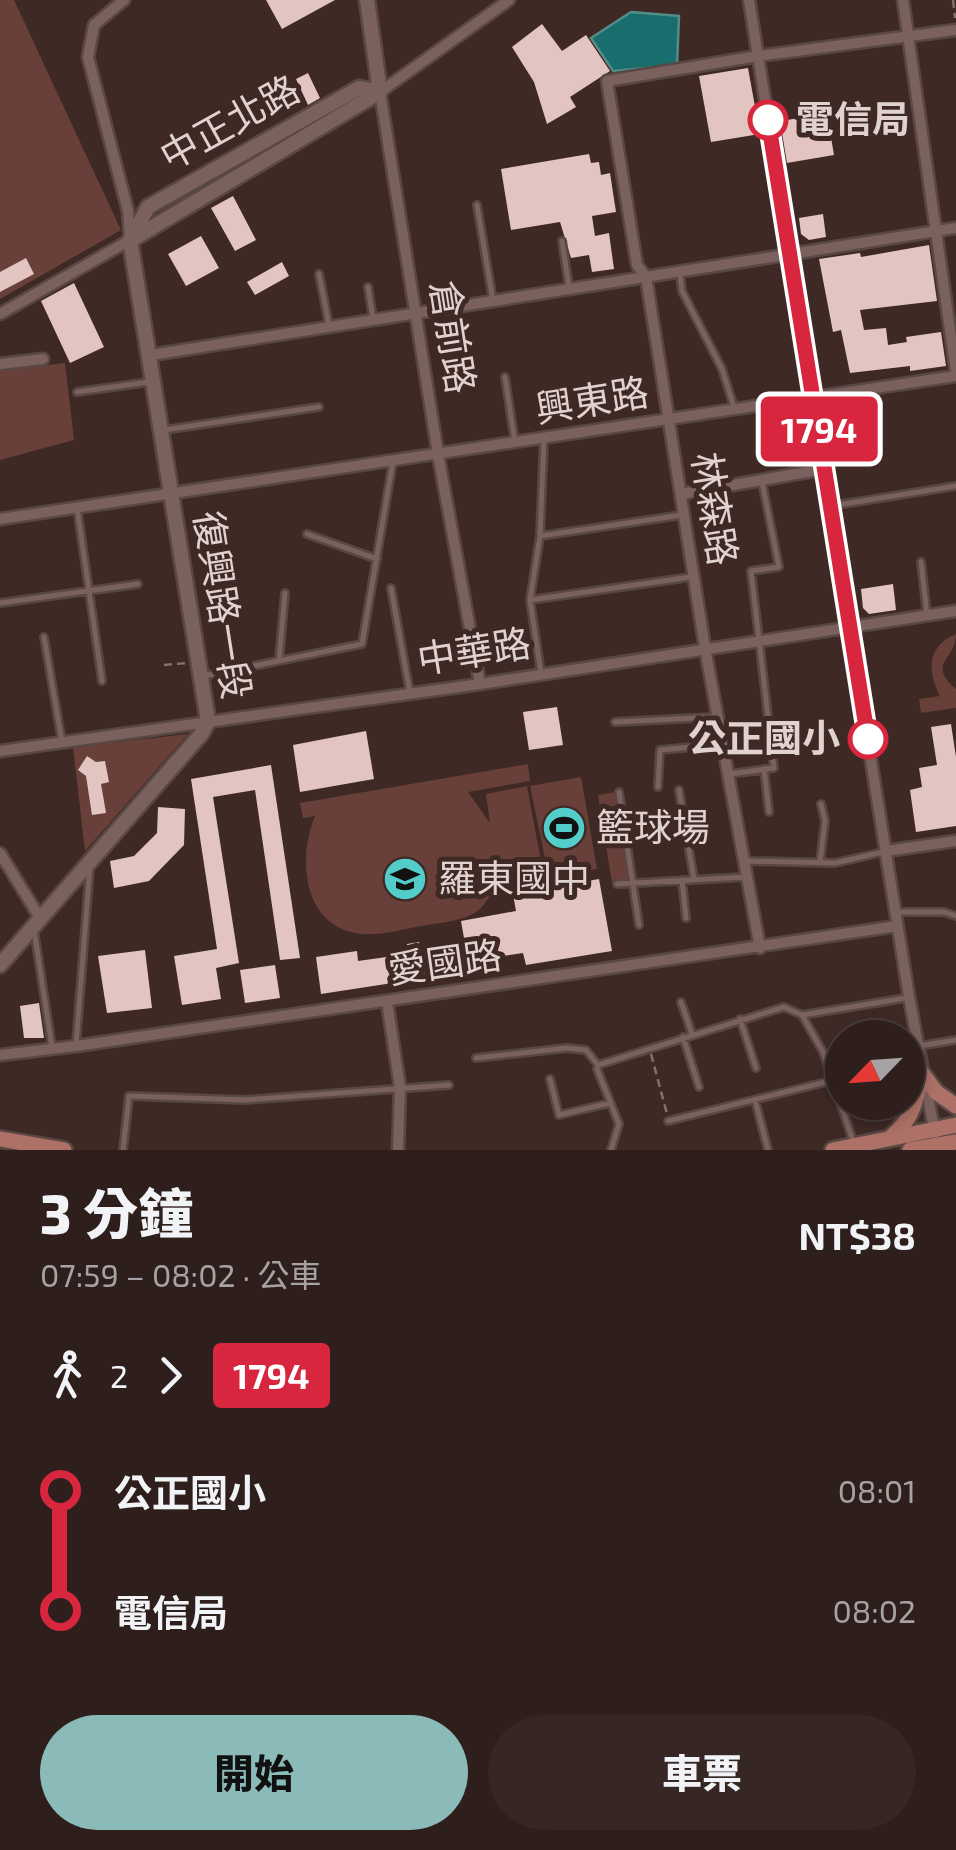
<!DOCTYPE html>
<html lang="zh-TW">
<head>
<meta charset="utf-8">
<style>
  :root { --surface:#2e1f1c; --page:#362725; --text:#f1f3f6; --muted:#a7a2a3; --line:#493d3b; --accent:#8bbbb9 }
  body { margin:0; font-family:"Exo 2","Noto Sans TC",sans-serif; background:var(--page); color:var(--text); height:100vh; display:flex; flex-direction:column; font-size:38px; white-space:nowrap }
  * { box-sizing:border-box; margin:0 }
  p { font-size:32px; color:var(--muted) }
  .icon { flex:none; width:55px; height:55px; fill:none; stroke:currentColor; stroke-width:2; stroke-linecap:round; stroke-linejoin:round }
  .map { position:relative; height:1150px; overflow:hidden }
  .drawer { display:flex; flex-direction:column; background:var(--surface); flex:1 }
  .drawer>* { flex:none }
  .badge { padding:0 20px; border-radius:8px; font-size:35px; line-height:65px }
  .needle { width:65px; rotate:245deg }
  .buttons { position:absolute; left:825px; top:1020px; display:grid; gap:20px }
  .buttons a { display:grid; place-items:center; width:100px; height:100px; border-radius:50%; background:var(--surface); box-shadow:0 5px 15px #0003,0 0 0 2px var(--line); font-size:50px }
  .map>.badge { position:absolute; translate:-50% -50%; box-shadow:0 0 0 5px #fff }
  .legs { display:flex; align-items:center; gap:15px; height:110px; padding:0 40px; font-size:32px }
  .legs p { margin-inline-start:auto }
  .overview { display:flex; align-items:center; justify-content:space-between; height:170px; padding:0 40px }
  h1 { font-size:55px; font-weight:800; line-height:75px }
  .primary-button { display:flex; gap:20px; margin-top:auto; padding:20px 40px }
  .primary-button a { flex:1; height:115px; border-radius:60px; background:var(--accent); color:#111; font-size:40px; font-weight:800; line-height:115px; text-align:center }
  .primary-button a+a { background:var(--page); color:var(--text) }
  ul { padding:0 40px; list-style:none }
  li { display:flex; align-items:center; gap:35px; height:120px; font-size:38px }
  li i { display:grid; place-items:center; width:15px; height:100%; margin:0 12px; background:currentColor }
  li i::after { content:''; width:25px; height:25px; margin:-12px; border:8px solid; border-radius:50%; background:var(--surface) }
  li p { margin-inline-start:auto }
  li:first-child i { background:linear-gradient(#0000 50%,currentColor 0) }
  li:last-child i { background:linear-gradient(currentColor 50%,#0000 0) }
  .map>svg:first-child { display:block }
  .green { fill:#684039 }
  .water { fill:#186e6d; stroke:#548c8a; stroke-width:2.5 }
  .building { fill:#e2c5c0 }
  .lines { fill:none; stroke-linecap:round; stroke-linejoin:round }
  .lane-casing { stroke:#594744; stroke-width:10 }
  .street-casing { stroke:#594744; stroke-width:15 }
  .secondary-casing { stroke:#594744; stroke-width:19 }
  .primary-casing { stroke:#594744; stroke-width:20 }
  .path { stroke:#83716e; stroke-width:2.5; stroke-dasharray:8 5; stroke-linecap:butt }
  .lane { stroke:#7a615d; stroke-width:5 }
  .street { stroke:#7a615d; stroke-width:10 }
  .secondary { stroke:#7a615d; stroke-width:14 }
  .primary { stroke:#ad7167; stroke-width:15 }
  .line-1-casing { stroke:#fff; stroke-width:22 }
  .line-1 { stroke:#d7263d; stroke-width:15 }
  .stop-1-dot { fill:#fff; stroke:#d7263d; stroke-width:5 }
  .labels { text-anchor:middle; stroke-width:10; stroke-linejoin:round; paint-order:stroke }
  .stop-label { font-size:38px; font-weight:bold; fill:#e0d2cf; stroke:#3e2925; text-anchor:start }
  .street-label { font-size:38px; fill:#e0d2cf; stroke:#3e2925 }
  .poi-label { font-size:38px; fill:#e0d2cf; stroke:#3e2925; text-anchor:start }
</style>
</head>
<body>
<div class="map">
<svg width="956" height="1150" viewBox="0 0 956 1150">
  <rect width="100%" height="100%" fill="#3e2925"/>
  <path class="green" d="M 0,0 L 14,0 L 121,230 L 0,299 Z
    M 65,363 L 74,440 L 0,460 L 0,370 Z
    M 956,634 C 956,660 926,663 956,689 L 956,708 L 921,713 L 919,699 L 940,696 C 927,671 927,646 956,634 Z
    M 188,734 L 85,851 L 73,747 Z
    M 528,764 L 530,781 L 468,792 L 490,823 L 486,794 L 527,786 L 544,878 L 503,886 L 498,866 C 495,880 492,897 481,908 C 466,922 441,922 422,926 C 403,929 380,936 361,934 C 303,928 297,859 315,816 L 303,818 L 300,803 Z
    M 581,777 L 597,869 L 549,877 L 530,786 Z
    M 616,792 L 630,881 L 612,883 L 598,795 Z"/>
  <path class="water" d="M 631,12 L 679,16 L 677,65 L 613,71 L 591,38 Z"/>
  <path class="building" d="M 266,0 L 335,0 L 282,29 Z
    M 542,24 L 562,51 L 586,35 L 610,71 L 570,97 L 576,107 L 547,124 L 534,82 L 512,47 Z
    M 748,68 L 760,134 L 711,142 L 699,76 Z
    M 308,73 L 320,98 L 308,105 L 296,79 Z
    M 827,114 L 834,155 L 787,163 L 780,121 Z
    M 589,154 L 591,163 L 599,162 L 601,175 L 610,173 L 616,212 L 592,216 L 595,236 L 609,233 L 614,269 L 592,272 L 589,255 L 571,258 L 560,222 L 511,230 L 501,169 Z
    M 233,196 L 256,240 L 235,251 L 211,208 Z
    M 823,214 L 826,237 L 809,240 L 801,234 L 799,218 Z
    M 201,236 L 219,268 L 186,286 L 168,254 Z
    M 929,245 L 937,301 L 860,310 L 864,330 L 886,328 L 888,345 L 907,342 L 906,337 L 941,332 L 946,366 L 910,371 L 910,366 L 850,373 L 841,330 L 833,332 L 819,259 L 860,253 L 861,257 Z
    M 26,258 L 34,274 L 0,292 L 0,272 Z
    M 282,262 L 289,276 L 255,295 L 247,282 Z
    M 74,283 L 104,347 L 70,363 L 41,301 Z
    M 893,584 L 896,610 L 869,614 L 863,608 L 861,589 Z
    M 557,707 L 563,745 L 529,750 L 523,712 Z
    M 951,724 L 956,757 L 956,826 L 916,832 L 910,790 L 922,787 L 919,768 L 937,765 L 931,727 Z
    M 366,731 L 374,779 L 300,792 L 293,745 Z
    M 87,756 L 96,762 L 105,761 L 109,782 L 101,784 L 106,813 L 92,815 L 86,776 L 78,770 Z
    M 271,765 L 300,958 L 280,960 L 255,790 L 213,797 L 239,963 L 216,968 L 221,999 L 182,1005 L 174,956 L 217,949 L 191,779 Z
    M 158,807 L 185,809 L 184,845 L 149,881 L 114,888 L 110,861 L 134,856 L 157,833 Z
    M 599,879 L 612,951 L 526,965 L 523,953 L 468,961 L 461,921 L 516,911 L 513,894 Z
    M 419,942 L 425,978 L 321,994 L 316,957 L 357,951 L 358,961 L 408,954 L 407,944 Z
    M 145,950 L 152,1008 L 107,1013 L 98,956 Z
    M 275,965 L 280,998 L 245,1003 L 240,970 Z
    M 39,1003 L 44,1038 L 24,1038 L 20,1006 Z"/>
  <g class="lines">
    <g class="lane-casing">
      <path id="lane" d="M 477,205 L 493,301
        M 562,241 L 569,287
        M 319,274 L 329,325
        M 680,274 L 682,291 L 722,369 L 734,407
        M 368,287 L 373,318
        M 505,377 L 515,443
        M 77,392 L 149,382
        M 164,430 L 319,407
        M 831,506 L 956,486
        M 77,507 L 102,681
        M 307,534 L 377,559
        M 540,536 L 682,515
        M 921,562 L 927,614
        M 391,588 L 410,693
        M 530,600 L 691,577
        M 0,603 L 138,584
        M 44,637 L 62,742
        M 279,661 L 285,593
        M 541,673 L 530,600 L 540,536 L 544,439
        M 204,676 L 362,644 L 393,461
        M 615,722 L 715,717
        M 764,769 L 769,812
        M 730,774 L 774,768 L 751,571 L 779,567 L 762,482
        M 658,787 L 660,750 L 724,744
        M 679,790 L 694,879
        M 619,792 L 639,925
        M 746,861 L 835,863 L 883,852
        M 820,862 L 825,821 L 821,804
        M 682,880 L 686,918
        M 617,884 L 745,877
        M 895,912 L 944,912 L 956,916
        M 34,930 L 52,1047
        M 681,1002 L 692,1034
        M 802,1015 L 823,1052 L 853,1141
        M 740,1019 L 756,1068
        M 683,1037 L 699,1087
        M 76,1045 L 90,866
        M 919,1046 L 956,1040
        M 476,1058 L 567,1048 L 586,1050 L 598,1065
        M 550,1079 L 559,1115 L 610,1103
        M 755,1100 L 768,1150
        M 668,1121 L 834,1080
        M 123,1150 L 129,1096 L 245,1100 L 449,1085
        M 611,1150 L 619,1124 L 597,1069 L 598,1065 L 784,1007 L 802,1015 L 906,998"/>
    </g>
    <g class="street-casing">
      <path id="street" d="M 749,0 L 909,997 L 935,1134
        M 903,0 L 956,372
        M 0,314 L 130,240 L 128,211 L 88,57 L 94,25 L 124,0
        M 151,355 L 956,228
        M 0,364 L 43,359
        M 681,494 L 825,469
        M 0,519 L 956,376
        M 480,684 L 438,454 L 380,92 L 509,0
        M 0,751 L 480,684 L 956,611
        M 886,851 L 956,841
        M 0,853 L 40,918
        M 760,948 L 705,648 L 646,277 L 637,265 L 607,81 L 758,56 L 956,30
        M 387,1002 L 400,1087 L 398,1150
        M 0,1055 L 76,1046 L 897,926"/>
    </g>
    <g class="secondary-casing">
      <path id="secondary" d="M 367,0 L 380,92
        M 130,240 L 148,207 L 359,88 L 380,92
        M 131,240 L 380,92
        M 0,965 L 202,733 L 208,721 L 130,240"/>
    </g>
    <g class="primary-casing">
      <path id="primary" d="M 892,1136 C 913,1119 917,1098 922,1073 L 936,1092 L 956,1106
        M 0,1139 L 64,1150
        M 833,1150 L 956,1125
        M 910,1150 L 956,1142"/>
    </g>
    <path class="path" d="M 953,0 L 955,18
      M 164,665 L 187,663
      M 651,1054 L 667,1114"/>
    <use href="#lane" class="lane"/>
    <use href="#street" class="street"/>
    <use href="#secondary" class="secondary"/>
    <use href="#primary" class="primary"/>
  </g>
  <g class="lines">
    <g class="line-1-casing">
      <path id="line-1" d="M 768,120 L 868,739"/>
    </g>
    <use href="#line-1" class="line-1"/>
  </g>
  <defs>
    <g id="stadium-disc" transform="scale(2.25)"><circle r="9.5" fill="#53cdca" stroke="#3e2925"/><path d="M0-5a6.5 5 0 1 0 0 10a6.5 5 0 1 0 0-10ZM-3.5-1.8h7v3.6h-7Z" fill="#111"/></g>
    <g id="school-disc" transform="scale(2.25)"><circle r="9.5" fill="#53cdca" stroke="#3e2925"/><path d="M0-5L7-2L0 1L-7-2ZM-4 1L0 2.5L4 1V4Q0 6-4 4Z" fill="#111"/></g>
  </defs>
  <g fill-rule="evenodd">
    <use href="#stadium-disc" x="564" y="828"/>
    <use href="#school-disc" x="405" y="879"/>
  </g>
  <g class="stop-1-dot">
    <circle cx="768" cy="120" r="18"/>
    <circle cx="868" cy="739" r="18"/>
  </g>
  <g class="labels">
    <g class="stop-label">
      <text x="796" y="133">電信局</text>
      <text x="840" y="752" text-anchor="end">公正國小</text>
    </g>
    <g class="street-label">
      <text transform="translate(230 123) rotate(-29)" y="13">中正北路</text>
      <text transform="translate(452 337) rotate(81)" y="13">倉前路</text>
      <text transform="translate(592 401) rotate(-9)" y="13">興東路</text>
      <text transform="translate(714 509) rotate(81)" y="13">林森路</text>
      <text transform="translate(222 605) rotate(81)" y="13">復興路一段</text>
      <text transform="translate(474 652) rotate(-9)" y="13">中華路</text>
      <text transform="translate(445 963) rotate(-8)" y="13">愛國路</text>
    </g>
    <g class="poi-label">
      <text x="596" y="841">籃球場</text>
      <text x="438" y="892">羅東國中</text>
    </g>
  </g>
</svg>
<div class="buttons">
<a><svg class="needle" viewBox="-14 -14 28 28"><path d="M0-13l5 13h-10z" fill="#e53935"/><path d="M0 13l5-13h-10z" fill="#a7a2a3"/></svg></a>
</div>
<b class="badge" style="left:819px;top:429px;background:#d7263d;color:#fff">1794</b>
</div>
<section class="drawer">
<div class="overview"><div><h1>3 分鐘</h1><p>07:59 – 08:02 · 公車</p></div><b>NT$38</b></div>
<div class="legs"><svg class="icon" aria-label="walk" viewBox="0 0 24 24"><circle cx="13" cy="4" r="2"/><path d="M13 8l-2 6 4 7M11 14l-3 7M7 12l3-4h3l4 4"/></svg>2<svg class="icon" aria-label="forward" viewBox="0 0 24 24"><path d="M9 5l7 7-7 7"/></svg><b class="badge" style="background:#d7263d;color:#fff">1794</b></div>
<ul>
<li><i style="color:#d7263d"></i><b>公正國小</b><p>08:01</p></li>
<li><i style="color:#d7263d"></i><b>電信局</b><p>08:02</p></li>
</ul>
<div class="primary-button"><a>開始</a><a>車票</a></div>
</section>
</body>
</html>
